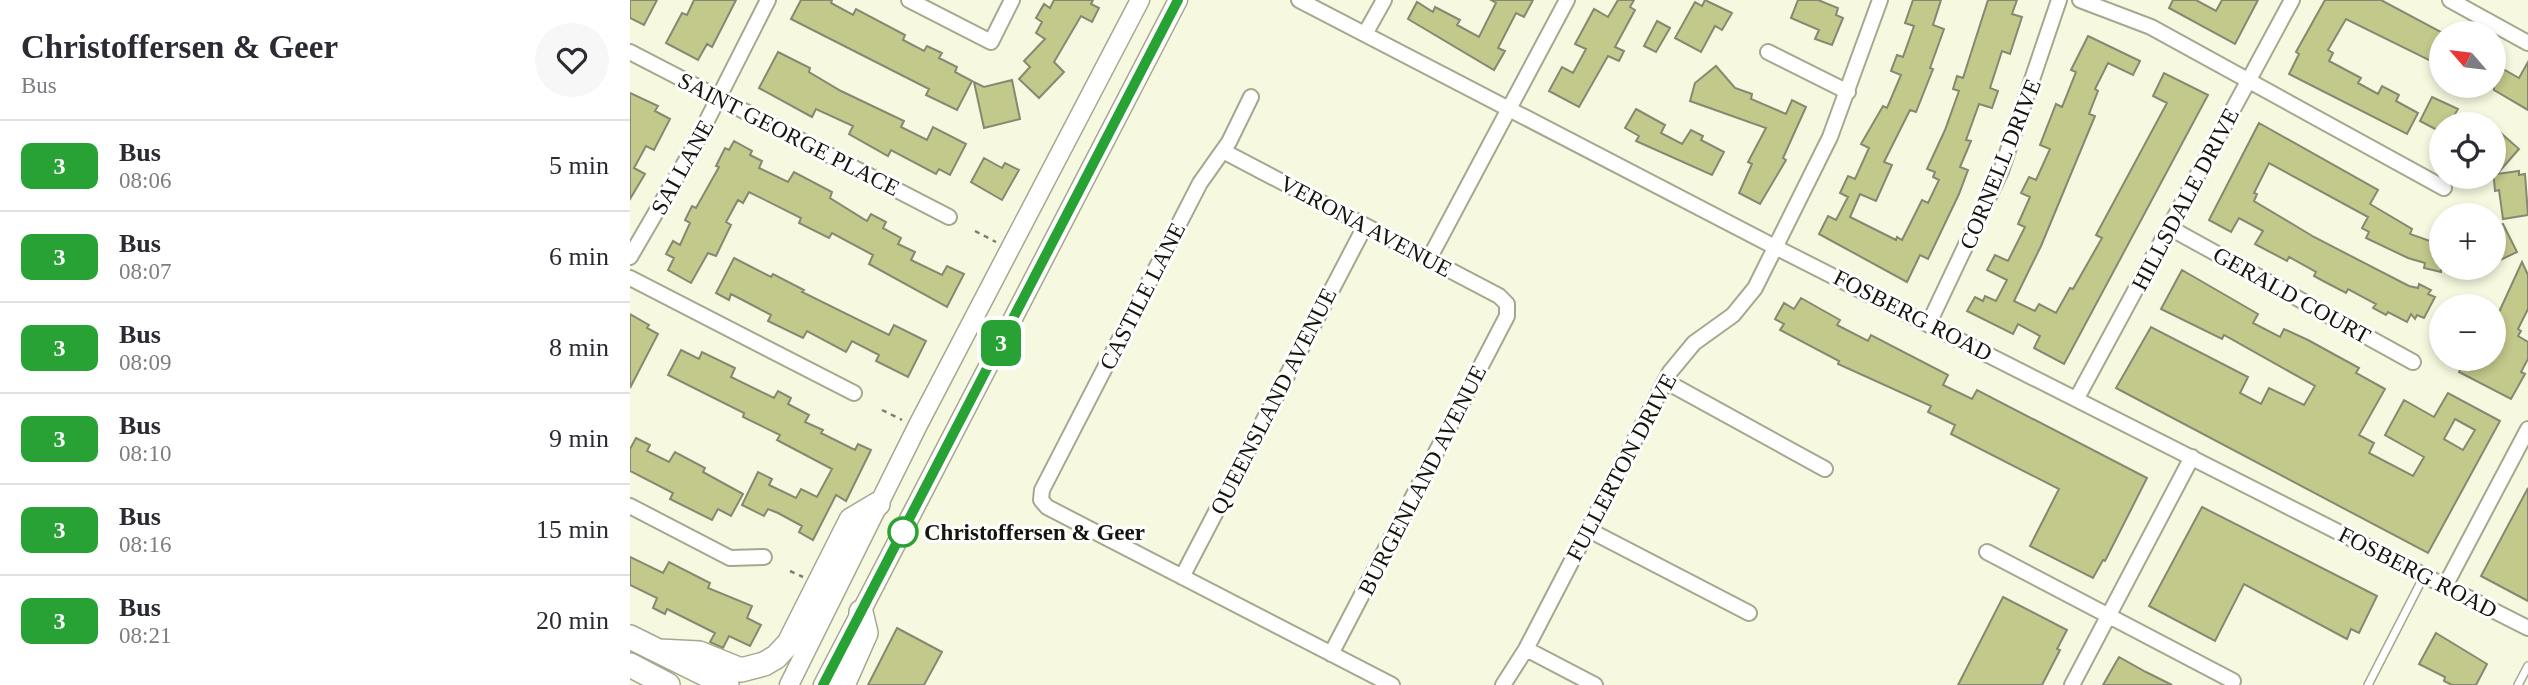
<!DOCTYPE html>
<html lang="en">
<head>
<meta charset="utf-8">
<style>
  :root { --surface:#fff; --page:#f7f7f7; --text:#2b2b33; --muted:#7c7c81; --line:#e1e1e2 }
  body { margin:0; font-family:"Times New Roman",serif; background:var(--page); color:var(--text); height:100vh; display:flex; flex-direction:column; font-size:26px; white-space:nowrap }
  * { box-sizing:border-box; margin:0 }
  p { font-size:23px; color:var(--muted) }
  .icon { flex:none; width:38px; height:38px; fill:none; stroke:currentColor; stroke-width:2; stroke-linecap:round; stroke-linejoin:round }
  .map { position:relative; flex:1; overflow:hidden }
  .details { display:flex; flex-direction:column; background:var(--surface); width:630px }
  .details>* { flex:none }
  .badge { padding:0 14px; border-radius:10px; font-size:24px; line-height:46px }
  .needle { width:46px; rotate:298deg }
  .tools { position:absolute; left:1799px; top:21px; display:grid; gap:14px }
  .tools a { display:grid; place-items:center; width:77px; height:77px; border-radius:50%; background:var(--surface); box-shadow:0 4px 10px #0003; font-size:35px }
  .map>.badge { position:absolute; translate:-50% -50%; box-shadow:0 0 0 4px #fff }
  .round { display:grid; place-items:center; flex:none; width:74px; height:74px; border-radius:37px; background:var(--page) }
  .head { display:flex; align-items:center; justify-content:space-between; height:119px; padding:0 21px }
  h1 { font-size:33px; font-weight:700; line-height:52px }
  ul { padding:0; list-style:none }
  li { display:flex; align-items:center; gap:21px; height:91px; padding:0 21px; border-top:2px solid var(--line) }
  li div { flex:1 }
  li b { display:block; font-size:26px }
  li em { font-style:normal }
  li .badge { min-width:77px; font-weight:700; text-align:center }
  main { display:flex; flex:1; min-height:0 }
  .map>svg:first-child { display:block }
  .building { fill:#c3c98b; stroke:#868971; stroke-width:2; fill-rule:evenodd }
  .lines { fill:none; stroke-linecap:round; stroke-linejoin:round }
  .service-casing { stroke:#a5a88f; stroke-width:10 }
  .minor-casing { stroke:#a5a88f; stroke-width:18 }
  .tertiary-casing { stroke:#a5a88f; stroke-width:21 }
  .primary-casing { stroke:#a5a88f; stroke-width:26 }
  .path { stroke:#7e7f6f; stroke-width:2.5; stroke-dasharray:5 5; stroke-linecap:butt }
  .service { stroke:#fff; stroke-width:7 }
  .minor { stroke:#fff; stroke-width:14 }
  .tertiary { stroke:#fff; stroke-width:18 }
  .primary { stroke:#fff; stroke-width:23 }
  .line-casing { stroke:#fff; stroke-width:16 }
  .line { stroke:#29a235; stroke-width:10 }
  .stop-dot { fill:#fff; stroke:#29a235; stroke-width:3.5 }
  .labels { text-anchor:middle; stroke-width:6; stroke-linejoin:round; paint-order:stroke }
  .street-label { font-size:23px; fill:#14150c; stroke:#fff }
  .stop-label { font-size:23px; font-weight:bold; fill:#14150c; stroke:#fff; text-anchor:start }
</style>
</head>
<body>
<main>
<section class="details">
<div class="head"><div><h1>Christoffersen &amp; Geer</h1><p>Bus</p></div><a class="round"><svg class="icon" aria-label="heart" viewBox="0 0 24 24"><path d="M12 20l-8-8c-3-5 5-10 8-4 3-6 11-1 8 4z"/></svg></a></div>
<ul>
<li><span class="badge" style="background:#29a235;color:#fff">3</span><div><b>Bus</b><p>08:06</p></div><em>5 min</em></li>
<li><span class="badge" style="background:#29a235;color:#fff">3</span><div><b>Bus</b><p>08:07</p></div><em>6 min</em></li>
<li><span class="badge" style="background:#29a235;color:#fff">3</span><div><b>Bus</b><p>08:09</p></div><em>8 min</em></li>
<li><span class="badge" style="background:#29a235;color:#fff">3</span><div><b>Bus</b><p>08:10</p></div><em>9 min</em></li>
<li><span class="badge" style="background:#29a235;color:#fff">3</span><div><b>Bus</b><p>08:16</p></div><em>15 min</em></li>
<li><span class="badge" style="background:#29a235;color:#fff">3</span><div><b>Bus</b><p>08:21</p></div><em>20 min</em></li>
</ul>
</section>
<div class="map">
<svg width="1898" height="685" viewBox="0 0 1898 685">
  <rect width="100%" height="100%" fill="#f6f9df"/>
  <path class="building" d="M 0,0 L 27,0 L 14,25 L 0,18 Z
    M 64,0 L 106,0 L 82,47 L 77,44 L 68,60 L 36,43 L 52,13 L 57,15 Z
    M 171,0 L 202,0 L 201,3 L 223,15 L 226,9 L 275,35 L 273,40 L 294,51 L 297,46 L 312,53 L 309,58 L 327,67 L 325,72 L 342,81 L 327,110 L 296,95 L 299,89 L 161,19 Z
    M 424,0 L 463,0 L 461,4 L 469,8 L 462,22 L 451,16 L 424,62 L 434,72 L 409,98 L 389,79 L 400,67 L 394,61 L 415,39 L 406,33 L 412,22 L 406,18 L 414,4 L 420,8 Z
    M 861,0 L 903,0 L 894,17 L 886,13 L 868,48 L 875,51 L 864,70 L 778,19 L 787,2 L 803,12 L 805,7 L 830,20 L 827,25 L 849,37 L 866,3 Z
    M 988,0 L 1004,0 L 1000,7 L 1005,10 L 985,47 L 994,51 L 989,61 L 978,56 L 949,107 L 919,91 L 932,67 L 943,73 L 956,49 L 945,44 L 964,9 L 978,17 Z
    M 1075,0 L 1102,13 L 1092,30 L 1085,26 L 1071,52 L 1045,38 L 1065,2 L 1072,6 Z
    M 1168,0 L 1188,0 L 1208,8 L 1206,15 L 1213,18 L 1202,45 L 1185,39 L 1189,30 L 1161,18 Z
    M 1283,0 L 1311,0 L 1303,25 L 1314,29 L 1300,68 L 1303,69 L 1286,112 L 1280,110 L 1254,162 L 1262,165 L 1246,201 L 1230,194 L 1220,217 L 1266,240 L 1267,237 L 1272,240 L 1292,200 L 1298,203 L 1309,180 L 1303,177 L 1305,172 L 1297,169 L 1315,130 L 1329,91 L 1323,89 L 1327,76 L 1333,78 L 1358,0 L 1387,0 L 1382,14 L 1392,17 L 1380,54 L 1372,51 L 1360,88 L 1368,91 L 1362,108 L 1349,104 L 1336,140 L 1341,141 L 1330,167 L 1338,170 L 1329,194 L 1298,259 L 1290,255 L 1277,282 L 1189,234 L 1198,216 L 1206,220 L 1218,197 L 1210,193 L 1218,176 L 1225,179 L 1239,148 L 1231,144 L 1253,106 L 1257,108 L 1271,75 L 1261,71 L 1267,55 L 1273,57 L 1284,26 L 1275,23 Z
    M 1543,0 L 1566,0 L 1586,11 L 1592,0 L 1628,0 L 1605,44 L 1539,8 Z
    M 1695,0 L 1751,0 L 1811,32 L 1811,66 L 1716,19 L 1698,50 L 1703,53 L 1699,61 L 1731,78 L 1728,83 L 1748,94 L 1752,86 L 1769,95 L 1766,101 L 1788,113 L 1777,134 L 1659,74 L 1669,54 L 1666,52 Z
    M 1027,21 L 1040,28 L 1026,52 L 1014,46 Z
    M 1458,36 L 1510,61 L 1503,75 L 1478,63 L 1465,89 L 1468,91 L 1459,114 L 1465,116 L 1411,246 L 1384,301 L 1405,311 L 1409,304 L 1426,313 L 1440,288 L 1443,289 L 1472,238 L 1466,235 L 1537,103 L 1523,96 L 1534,73 L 1578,95 L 1434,364 L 1404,348 L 1410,336 L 1388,324 L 1383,334 L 1337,311 L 1345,297 L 1353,301 L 1355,296 L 1366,301 L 1377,280 L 1357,270 L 1365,255 L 1378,261 L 1395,227 L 1388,224 L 1400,197 L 1391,193 L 1399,177 L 1406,180 L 1420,149 L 1410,145 L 1426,104 L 1432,107 L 1446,72 L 1441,70 Z
    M 148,52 L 180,68 L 179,72 L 211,91 L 274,121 L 271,127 L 297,140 L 303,127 L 336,144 L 320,175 L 309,169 L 306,174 L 261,150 L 258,156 L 219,134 L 223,126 L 186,109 L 182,117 L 129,88 Z
    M 1898,62 L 1898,110 L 1864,90 L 1864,64 L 1889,78 Z
    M 1086,66 L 1105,88 L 1122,94 L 1121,99 L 1156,114 L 1162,100 L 1176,107 L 1153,158 L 1156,160 L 1130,204 L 1109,193 L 1122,164 L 1118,162 L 1136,128 L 1060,101 L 1065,83 Z
    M 382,80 L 390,119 L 354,128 L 344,82 L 354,87 Z
    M 0,93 L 28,106 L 25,111 L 40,119 L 24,150 L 16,146 L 4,168 L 15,174 L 0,199 Z
    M 1802,97 L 1828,109 L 1825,114 L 1844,124 L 1811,124 L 1811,132 L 1790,121 Z
    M 1006,109 L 1035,125 L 1031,133 L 1052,144 L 1061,130 L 1073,136 L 1071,140 L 1094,152 L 1082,175 L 1006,141 L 1009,136 L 995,128 Z
    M 1629,123 L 1748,190 L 1740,204 L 1782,229 L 1780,234 L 1811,245 L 1811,272 L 1794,268 L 1795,263 L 1778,258 L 1736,238 L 1739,232 L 1732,228 L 1738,217 L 1639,163 L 1624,193 L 1627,194 L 1624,201 L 1684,237 L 1779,286 L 1788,288 L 1789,284 L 1801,290 L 1798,294 L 1805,297 L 1794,318 L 1787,315 L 1785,319 L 1781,314 L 1777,322 L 1758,312 L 1756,315 L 1743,308 L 1746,304 L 1718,289 L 1716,293 L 1697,283 L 1684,276 L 1686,272 L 1659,257 L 1657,261 L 1625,244 L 1633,231 L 1609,218 L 1601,232 L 1579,220 Z
    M 1864,127 L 1889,149 L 1867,174 L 1889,171 L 1889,175 L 1895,174 L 1898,215 L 1873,219 L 1869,190 L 1865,191 L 1864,180 Z
    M 104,141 L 122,151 L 120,155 L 132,161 L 129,168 L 158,182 L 164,172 L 202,192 L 200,198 L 237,221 L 241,214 L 256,222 L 253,228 L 271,238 L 268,244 L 285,252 L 281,260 L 312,275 L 317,266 L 334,274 L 317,307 L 239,264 L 243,255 L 202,233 L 199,238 L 169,223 L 171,218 L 119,192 L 113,203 L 108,200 L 96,222 L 101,225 L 86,256 L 78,253 L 61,283 L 38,270 L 44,258 L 36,254 L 43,241 L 50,245 L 60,223 L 55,220 L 62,206 L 66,208 L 89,167 L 86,166 L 95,148 L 99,150 Z
    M 354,158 L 372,168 L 375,163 L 389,170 L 372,200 L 341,182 Z
    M 1873,224 L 1887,252 L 1864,263 L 1864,228 Z
    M 104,258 L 141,277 L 143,274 L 174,290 L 172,292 L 259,335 L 264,325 L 296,341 L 278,377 L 246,361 L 249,355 L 222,341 L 216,352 L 177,331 L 173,338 L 138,321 L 141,315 L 126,307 L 101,294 L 99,300 L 86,293 Z
    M 1892,262 L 1898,275 L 1898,309 L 1888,329 L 1891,331 L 1888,336 L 1898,342 L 1898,359 L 1891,372 L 1895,374 L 1881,399 L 1829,372 L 1836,359 L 1864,359 L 1864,323 Z
    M 1552,270 L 1628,314 L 1623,323 L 1650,337 L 1654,329 L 1678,340 L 1729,368 L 1726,373 L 1755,389 L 1729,435 L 1744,443 L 1739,453 L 1783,476 L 1794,457 L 1755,435 L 1774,400 L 1804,417 L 1818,393 L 1870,421 L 1798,553 L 1486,388 L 1521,327 L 1618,377 L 1610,393 L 1631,404 L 1639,388 L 1674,405 L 1685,386 L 1594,335 L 1592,339 L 1531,309 ZM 1825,419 L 1845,430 L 1833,450 L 1814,439 Z
    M 1171,298 L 1210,320 L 1207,325 L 1238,341 L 1241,335 L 1318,375 L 1313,385 L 1342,399 L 1347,390 L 1517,478 L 1475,561 L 1473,560 L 1463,578 L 1400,546 L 1429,489 L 1321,434 L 1325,425 L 1298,412 L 1301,406 L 1208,364 L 1209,361 L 1150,330 L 1154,324 L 1145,319 L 1154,303 L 1164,309 Z
    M 0,314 L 19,325 L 17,328 L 28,334 L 0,388 Z
    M 51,350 L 69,359 L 72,352 L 105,368 L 101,377 L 144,398 L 148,391 L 161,398 L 158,404 L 179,415 L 175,422 L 193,430 L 191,433 L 225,450 L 228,444 L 241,450 L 216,501 L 206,495 L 183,540 L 169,532 L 172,526 L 148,513 L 138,509 L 134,516 L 112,505 L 128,472 L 142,479 L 139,485 L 166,498 L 171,489 L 187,497 L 202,469 L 147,440 L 150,435 L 113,417 L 114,413 L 38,375 Z
    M 6,438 L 20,445 L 17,451 L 39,462 L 45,452 L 75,468 L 73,472 L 113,494 L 101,516 L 88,509 L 82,520 L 40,499 L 43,493 L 0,471 L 0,449 Z
    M 1898,488 L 1898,601 L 1851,576 Z
    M 1572,507 L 1747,596 L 1729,633 L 1721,629 L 1717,639 L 1614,584 L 1585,641 L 1519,606 Z
    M 0,557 L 33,573 L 39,562 L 80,583 L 78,588 L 122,606 L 117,618 L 131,625 L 120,646 L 99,636 L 93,648 L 80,642 L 85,633 L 37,609 L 35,614 L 23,608 L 27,598 L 0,585 Z
    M 1373,597 L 1437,630 L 1427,649 L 1430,650 L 1412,685 L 1328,685 Z
    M 267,628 L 312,652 L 294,685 L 238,685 Z
    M 1806,633 L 1857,664 L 1846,685 L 1822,685 L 1814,681 L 1815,677 L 1789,664 Z
    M 1489,657 L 1516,672 L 1542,685 L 1473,685 Z"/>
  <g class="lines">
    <g class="service-casing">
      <path id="service" d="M 1738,685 L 1794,576
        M 1888,685 L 1898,666"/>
    </g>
    <g class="minor-casing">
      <path id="minor" d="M 279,0 L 361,42 L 382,0
        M 669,0 L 1147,248 L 1898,628
        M 1450,0 L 1521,27 L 1814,188
        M 1820,0 L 1898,43
        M 735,34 L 754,0
        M 0,52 L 319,217
        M 1138,52 L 1218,92
        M 621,97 L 599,142 L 570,183 L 412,490 L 411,500 L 417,507 L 762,685
        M 593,151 L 869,296 L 877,304 L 877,316 L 701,654
        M 1540,228 L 1783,362
        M 0,257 L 61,152 L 138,0
        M 799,259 L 937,0
        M 0,278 L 224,393
        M 1299,323 L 1371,171 L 1429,0
        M 1035,381 L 1195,469
        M 1447,398 L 1662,0
        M 0,506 L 100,558 L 134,557
        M 957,529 L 1119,613
        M 1357,552 L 1603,681
        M 552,577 L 735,226
        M 1815,586 L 1898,429
        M 896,649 L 965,685
        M 873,685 L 896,649 L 1040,372 L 1064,343 L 1103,315 L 1125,288 L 1200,137 L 1250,0
        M 1442,685 L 1562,457"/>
    </g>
    <g class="tertiary-casing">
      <path id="tertiary" d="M 159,685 L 288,425 L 510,0
        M 193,685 L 548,0"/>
    </g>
    <g class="primary-casing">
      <path id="primary" d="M 0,637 L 97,685
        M 29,651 L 69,653 L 111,670 L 134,664 L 146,657 L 159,643 L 221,520 L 248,504
        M 0,665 L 38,685
        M 213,685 L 236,633 L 231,612"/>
    </g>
    <path class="path" d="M 345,231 L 366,242
      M 252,410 L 272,420
      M 160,571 L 173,577"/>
    <use href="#service" class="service"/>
    <use href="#minor" class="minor"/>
    <use href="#tertiary" class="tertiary"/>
    <use href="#primary" class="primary"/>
  </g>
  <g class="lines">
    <g class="line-casing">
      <path id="line" d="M 193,685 L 548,0"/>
    </g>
    <use href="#line" class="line"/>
  </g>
  <circle class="stop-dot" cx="273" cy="532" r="14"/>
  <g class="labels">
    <g class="street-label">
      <text transform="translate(159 134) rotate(27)" y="8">SAINT GEORGE PLACE</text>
      <text transform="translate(1370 164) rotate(-68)" y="8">CORNELL DRIVE</text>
      <text transform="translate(52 167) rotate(-61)" y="8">SAI LANE</text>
      <text transform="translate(1555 199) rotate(-62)" y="8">HILLSDALE DRIVE</text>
      <text transform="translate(736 226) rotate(28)" y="8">VERONA AVENUE</text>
      <text transform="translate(1662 295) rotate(29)" y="8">GERALD COURT</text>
      <text transform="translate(512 296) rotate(-63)" y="8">CASTILE LANE</text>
      <text transform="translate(1283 315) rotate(27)" y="8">FOSBERG ROAD</text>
      <text transform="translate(643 401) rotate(-63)" y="8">QUEENSLAND AVENUE</text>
      <text transform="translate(991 467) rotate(-62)" y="8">FULLERTON DRIVE</text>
      <text transform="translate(792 480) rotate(-63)" y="8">BURGENLAND AVENUE</text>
      <text transform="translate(1788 572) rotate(27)" y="8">FOSBERG ROAD</text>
    </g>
    <g class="stop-label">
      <text x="294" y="540">Christoffersen &amp; Geer</text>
    </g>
  </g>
</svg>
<div class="tools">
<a><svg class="needle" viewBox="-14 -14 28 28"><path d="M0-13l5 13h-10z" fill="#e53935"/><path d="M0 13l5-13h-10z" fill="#7c7c81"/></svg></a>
<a><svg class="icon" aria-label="locate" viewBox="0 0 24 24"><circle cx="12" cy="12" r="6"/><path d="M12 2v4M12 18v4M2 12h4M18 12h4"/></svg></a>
<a>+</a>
<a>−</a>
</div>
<b class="badge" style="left:371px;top:343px;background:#29a235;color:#fff">3</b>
</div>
</main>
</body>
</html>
